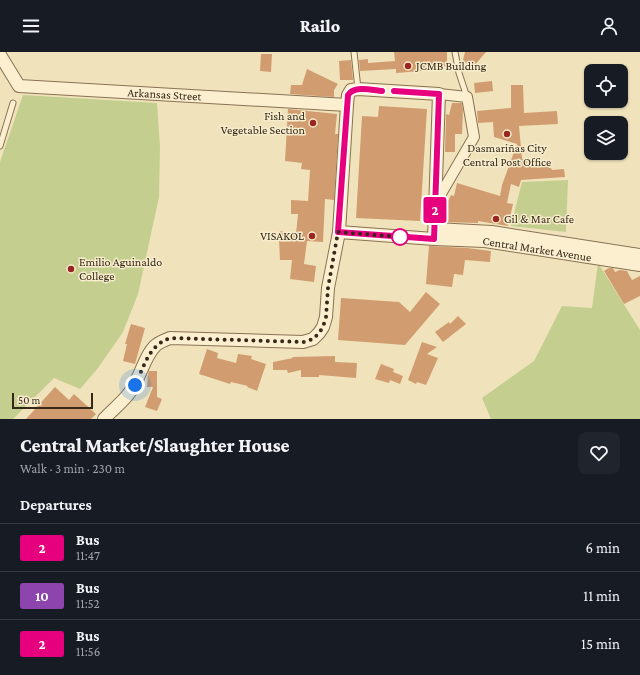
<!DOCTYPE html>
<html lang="en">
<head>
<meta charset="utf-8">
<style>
  :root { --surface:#171b24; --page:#20242c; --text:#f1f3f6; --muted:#9ea1a6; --line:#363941 }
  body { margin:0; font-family:"Crimson Pro",serif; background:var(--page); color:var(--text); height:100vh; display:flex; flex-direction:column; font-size:15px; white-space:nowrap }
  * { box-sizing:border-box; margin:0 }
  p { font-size:13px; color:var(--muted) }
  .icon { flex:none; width:22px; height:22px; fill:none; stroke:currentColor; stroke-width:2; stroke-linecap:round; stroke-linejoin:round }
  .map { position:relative; height:367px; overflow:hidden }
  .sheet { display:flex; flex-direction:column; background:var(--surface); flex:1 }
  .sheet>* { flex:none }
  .badge { padding:0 8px; border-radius:3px; font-size:14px; line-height:26px }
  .tools { position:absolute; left:584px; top:12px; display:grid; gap:8px }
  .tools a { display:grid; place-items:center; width:44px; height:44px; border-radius:8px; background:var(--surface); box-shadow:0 1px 3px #0004; font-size:20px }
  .scale { position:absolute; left:12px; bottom:10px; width:81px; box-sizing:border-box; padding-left:4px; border:2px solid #36291a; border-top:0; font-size:11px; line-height:14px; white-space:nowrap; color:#36291a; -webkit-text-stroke:3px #f7eccb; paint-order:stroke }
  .you { position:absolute; width:20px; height:20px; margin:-10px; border:3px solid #fff; border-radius:50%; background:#1a73e8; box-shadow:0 0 0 6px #1a73e833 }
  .map>.badge { position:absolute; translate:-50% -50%; box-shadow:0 0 0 2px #fff }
  h2 { padding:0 20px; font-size:15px; line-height:36px }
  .round { display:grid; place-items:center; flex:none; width:42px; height:42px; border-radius:8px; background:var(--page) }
  .head { display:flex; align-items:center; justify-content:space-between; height:68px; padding:0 20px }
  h1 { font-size:19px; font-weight:800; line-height:30px }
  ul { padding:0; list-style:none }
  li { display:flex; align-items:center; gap:12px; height:48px; padding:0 20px; border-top:1px solid var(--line) }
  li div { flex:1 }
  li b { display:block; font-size:15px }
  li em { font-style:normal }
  li .badge { min-width:44px; font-weight:700; text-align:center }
  header { display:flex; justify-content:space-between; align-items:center; height:52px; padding:0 20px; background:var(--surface); font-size:18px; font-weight:800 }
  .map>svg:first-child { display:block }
  .green { fill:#c4ce8f }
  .building { fill:#d19c6f }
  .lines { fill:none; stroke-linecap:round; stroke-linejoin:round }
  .service-casing { stroke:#887254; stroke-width:7 }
  .minor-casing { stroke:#887254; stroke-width:12 }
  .tertiary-casing { stroke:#887254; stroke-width:14 }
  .service { stroke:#fbefcf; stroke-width:5 }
  .minor { stroke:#fbefcf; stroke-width:10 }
  .tertiary { stroke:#fbefcf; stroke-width:12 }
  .line-casing { stroke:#fff; stroke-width:9 }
  .line { stroke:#e6007e; stroke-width:6 }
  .walk { stroke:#36291a; stroke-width:4; stroke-dasharray:0 7.2 }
  .poi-dot { fill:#9a2621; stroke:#f7eccb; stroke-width:1.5 }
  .stop-dot { fill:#fff; stroke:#e6007e; stroke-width:2 }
  .labels { text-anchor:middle; stroke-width:3; stroke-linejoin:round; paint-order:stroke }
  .poi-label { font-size:12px; fill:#36291a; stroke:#f7eccb; text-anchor:start }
  .street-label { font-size:12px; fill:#36291a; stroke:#f7eccb }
</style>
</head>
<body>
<header><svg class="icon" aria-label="menu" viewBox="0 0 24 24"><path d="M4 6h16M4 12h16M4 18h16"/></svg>Railo<svg class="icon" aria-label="person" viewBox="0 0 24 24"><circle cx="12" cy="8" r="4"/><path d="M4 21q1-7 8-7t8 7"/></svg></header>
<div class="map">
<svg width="640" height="367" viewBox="0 0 640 367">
  <rect width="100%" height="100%" fill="#f0e3bb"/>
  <path class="green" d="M 23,43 L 157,51 L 160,95 L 159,145 L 138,242 L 123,280 L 98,316 L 80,337 L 54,326 L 13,367 L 0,367 L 0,110 Z
    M 568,128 L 566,180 L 511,174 L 522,130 Z
    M 598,211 L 640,278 L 640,367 L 491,367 L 482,346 L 534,309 L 562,254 L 592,256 Z"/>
  <path class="building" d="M 394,0 L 447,0 L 447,14 L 435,15 L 435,18 L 396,21 L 396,17 L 360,19 L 359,8 L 368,7 L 368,11 L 395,9 Z
    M 465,0 L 486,0 L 474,14 L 469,14 L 463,8 Z
    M 261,2 L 272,2 L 271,20 L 260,19 Z
    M 351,8 L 353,28 L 340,28 L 339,9 Z
    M 307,17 L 338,32 L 334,38 L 334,45 L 290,42 L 291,33 L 302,33 Z
    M 492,29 L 493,39 L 475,41 L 474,31 Z
    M 511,33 L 523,33 L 524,61 L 557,59 L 558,72 L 519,74 L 522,107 L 528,109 L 526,113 L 549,112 L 549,116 L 551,116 L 552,118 L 564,117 L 565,125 L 521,128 L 519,135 L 511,132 L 507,151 L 513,152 L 508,174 L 478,169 L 478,171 L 445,170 L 445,155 L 451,143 L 454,144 L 457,131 L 500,144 L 502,133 L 517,92 L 494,85 L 493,70 L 478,71 L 477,59 L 511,56 Z
    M 452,51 L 462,51 L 463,58 L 462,82 L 455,82 L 455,100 L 445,100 L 446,62 L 449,63 Z
    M 379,54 L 427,57 L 420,169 L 356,166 L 362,64 L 378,65 Z
    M 288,57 L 337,62 L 335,82 L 338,82 L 338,84 L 334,148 L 325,147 L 323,190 L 307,189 L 304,212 L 316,214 L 314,230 L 290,227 L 292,208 L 280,208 L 279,187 L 280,179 L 296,182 L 298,162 L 291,162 L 291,148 L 308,149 L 310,118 L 301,117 L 302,111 L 285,109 Z
    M 429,194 L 467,196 L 491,199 L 490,210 L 465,208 L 463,223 L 454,222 L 452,235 L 426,232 Z
    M 609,216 L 613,216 L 615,220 L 620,218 L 627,219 L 632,228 L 640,224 L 640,244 L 624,252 L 604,219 Z
    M 426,240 L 440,252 L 405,293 L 338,288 L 341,246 L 399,250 L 410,260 Z
    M 458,264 L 466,272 L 443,290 L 435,280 L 449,270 L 450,272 Z
    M 131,272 L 145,276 L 135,312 L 123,309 L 127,292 L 125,292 Z
    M 422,290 L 437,295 L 427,302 L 438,306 L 426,333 L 417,330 L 416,332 L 408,328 Z
    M 207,297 L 218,301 L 217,306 L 236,311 L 238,302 L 252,304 L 251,307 L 266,312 L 257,339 L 247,335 L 248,334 L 231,330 L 230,332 L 199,322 Z
    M 335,304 L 335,310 L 357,311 L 356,326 L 319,323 L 319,325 L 301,325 L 301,318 L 288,321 L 287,318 L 273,318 L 273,310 L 293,306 L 292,305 Z
    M 381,312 L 394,317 L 393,320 L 403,324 L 400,332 L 390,328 L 389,331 L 375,327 Z
    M 149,319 L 157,319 L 157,345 L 162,347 L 157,359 L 145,355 L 153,335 L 147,335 L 148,322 Z
    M 55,335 L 69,348 L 74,342 L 96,362 L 91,367 L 26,367 Z"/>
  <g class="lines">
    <g class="service-casing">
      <path id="service" d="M 354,0 L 358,37
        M 455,0 L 459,21 L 467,45
        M 0,94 L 13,51"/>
    </g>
    <g class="minor-casing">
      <path id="minor" d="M 435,152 L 474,85 L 467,45 L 439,42"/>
    </g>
    <g class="tertiary-casing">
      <g id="tertiary">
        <path id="s1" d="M 0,3 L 19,34 L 347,53"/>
        <path d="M 435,177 L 492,180 L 640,203"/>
        <path id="s2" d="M 339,180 L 434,187 L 485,189 L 640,213"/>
        <path d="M 104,367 C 112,358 123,350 130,340 C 140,327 144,304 156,293 C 160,290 165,288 170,286 L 303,290 L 313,287 L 319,281 L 323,275 L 326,265 L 328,236 L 339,180 L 347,53 L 348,43 L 351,38 L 358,37 L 439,42 L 434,187"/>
      </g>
    </g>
    <use href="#service" class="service"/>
    <use href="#minor" class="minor"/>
    <use href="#tertiary" class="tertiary"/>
  </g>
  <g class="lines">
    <g class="line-casing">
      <path id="line" d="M 382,39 C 372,38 354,33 348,43 L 338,180 L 434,187 L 439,42 L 394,39"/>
    </g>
    <use href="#line" class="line"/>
    <path class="walk" d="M 135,333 C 145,313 148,294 170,286 L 304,290 L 313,287 L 319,281 L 323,275 L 326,265 L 328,236 L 338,180 L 400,185"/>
  </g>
  <g class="poi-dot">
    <circle cx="408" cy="14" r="4"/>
    <circle cx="313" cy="71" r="4"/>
    <circle cx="507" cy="82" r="4"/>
    <circle cx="496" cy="167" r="4"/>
    <circle cx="312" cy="184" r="4"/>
    <circle cx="71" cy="217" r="4"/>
  </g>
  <circle class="stop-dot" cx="400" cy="185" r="8"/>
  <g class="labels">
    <g class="poi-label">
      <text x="416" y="18">JCMB Building</text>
      <text x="305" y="68" text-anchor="end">Fish and<tspan x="305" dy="14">Vegetable Section</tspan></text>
      <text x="507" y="100" text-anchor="middle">Dasmariñas City<tspan x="507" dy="14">Central Post Office</tspan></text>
      <text x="504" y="171">Gil &amp; Mar Cafe</text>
      <text x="304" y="188" text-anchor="end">VISAKOL</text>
      <text x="79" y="214">Emilio Aguinaldo<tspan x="79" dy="14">College</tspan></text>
    </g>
    <g class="street-label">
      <text dy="4" stroke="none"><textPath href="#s1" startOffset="182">Arkansas Street</textPath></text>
      <text dy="4" stroke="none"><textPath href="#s2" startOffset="199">Central Market Avenue</textPath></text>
    </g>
  </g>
</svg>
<div class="tools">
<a><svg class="icon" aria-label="locate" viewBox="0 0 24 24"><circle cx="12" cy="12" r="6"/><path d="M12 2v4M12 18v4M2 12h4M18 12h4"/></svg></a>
<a><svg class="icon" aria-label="layers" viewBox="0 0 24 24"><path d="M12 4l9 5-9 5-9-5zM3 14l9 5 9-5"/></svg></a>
</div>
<div class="scale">50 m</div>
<div class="you" style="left:135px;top:333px"></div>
<b class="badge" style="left:435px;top:158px;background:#e6007e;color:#fff">2</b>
</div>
<section class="sheet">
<div class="head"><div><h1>Central Market/Slaughter House</h1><p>Walk · 3 min · 230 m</p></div><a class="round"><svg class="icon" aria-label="heart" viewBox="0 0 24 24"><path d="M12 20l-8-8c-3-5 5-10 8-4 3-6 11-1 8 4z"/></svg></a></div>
<h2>Departures</h2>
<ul>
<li><span class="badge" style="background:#e6007e;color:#fff">2</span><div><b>Bus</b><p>11:47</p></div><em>6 min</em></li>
<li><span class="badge" style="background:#8e44ad;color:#fff">10</span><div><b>Bus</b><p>11:52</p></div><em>11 min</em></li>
<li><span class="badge" style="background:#e6007e;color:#fff">2</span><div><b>Bus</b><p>11:56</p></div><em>15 min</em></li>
</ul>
</section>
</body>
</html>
